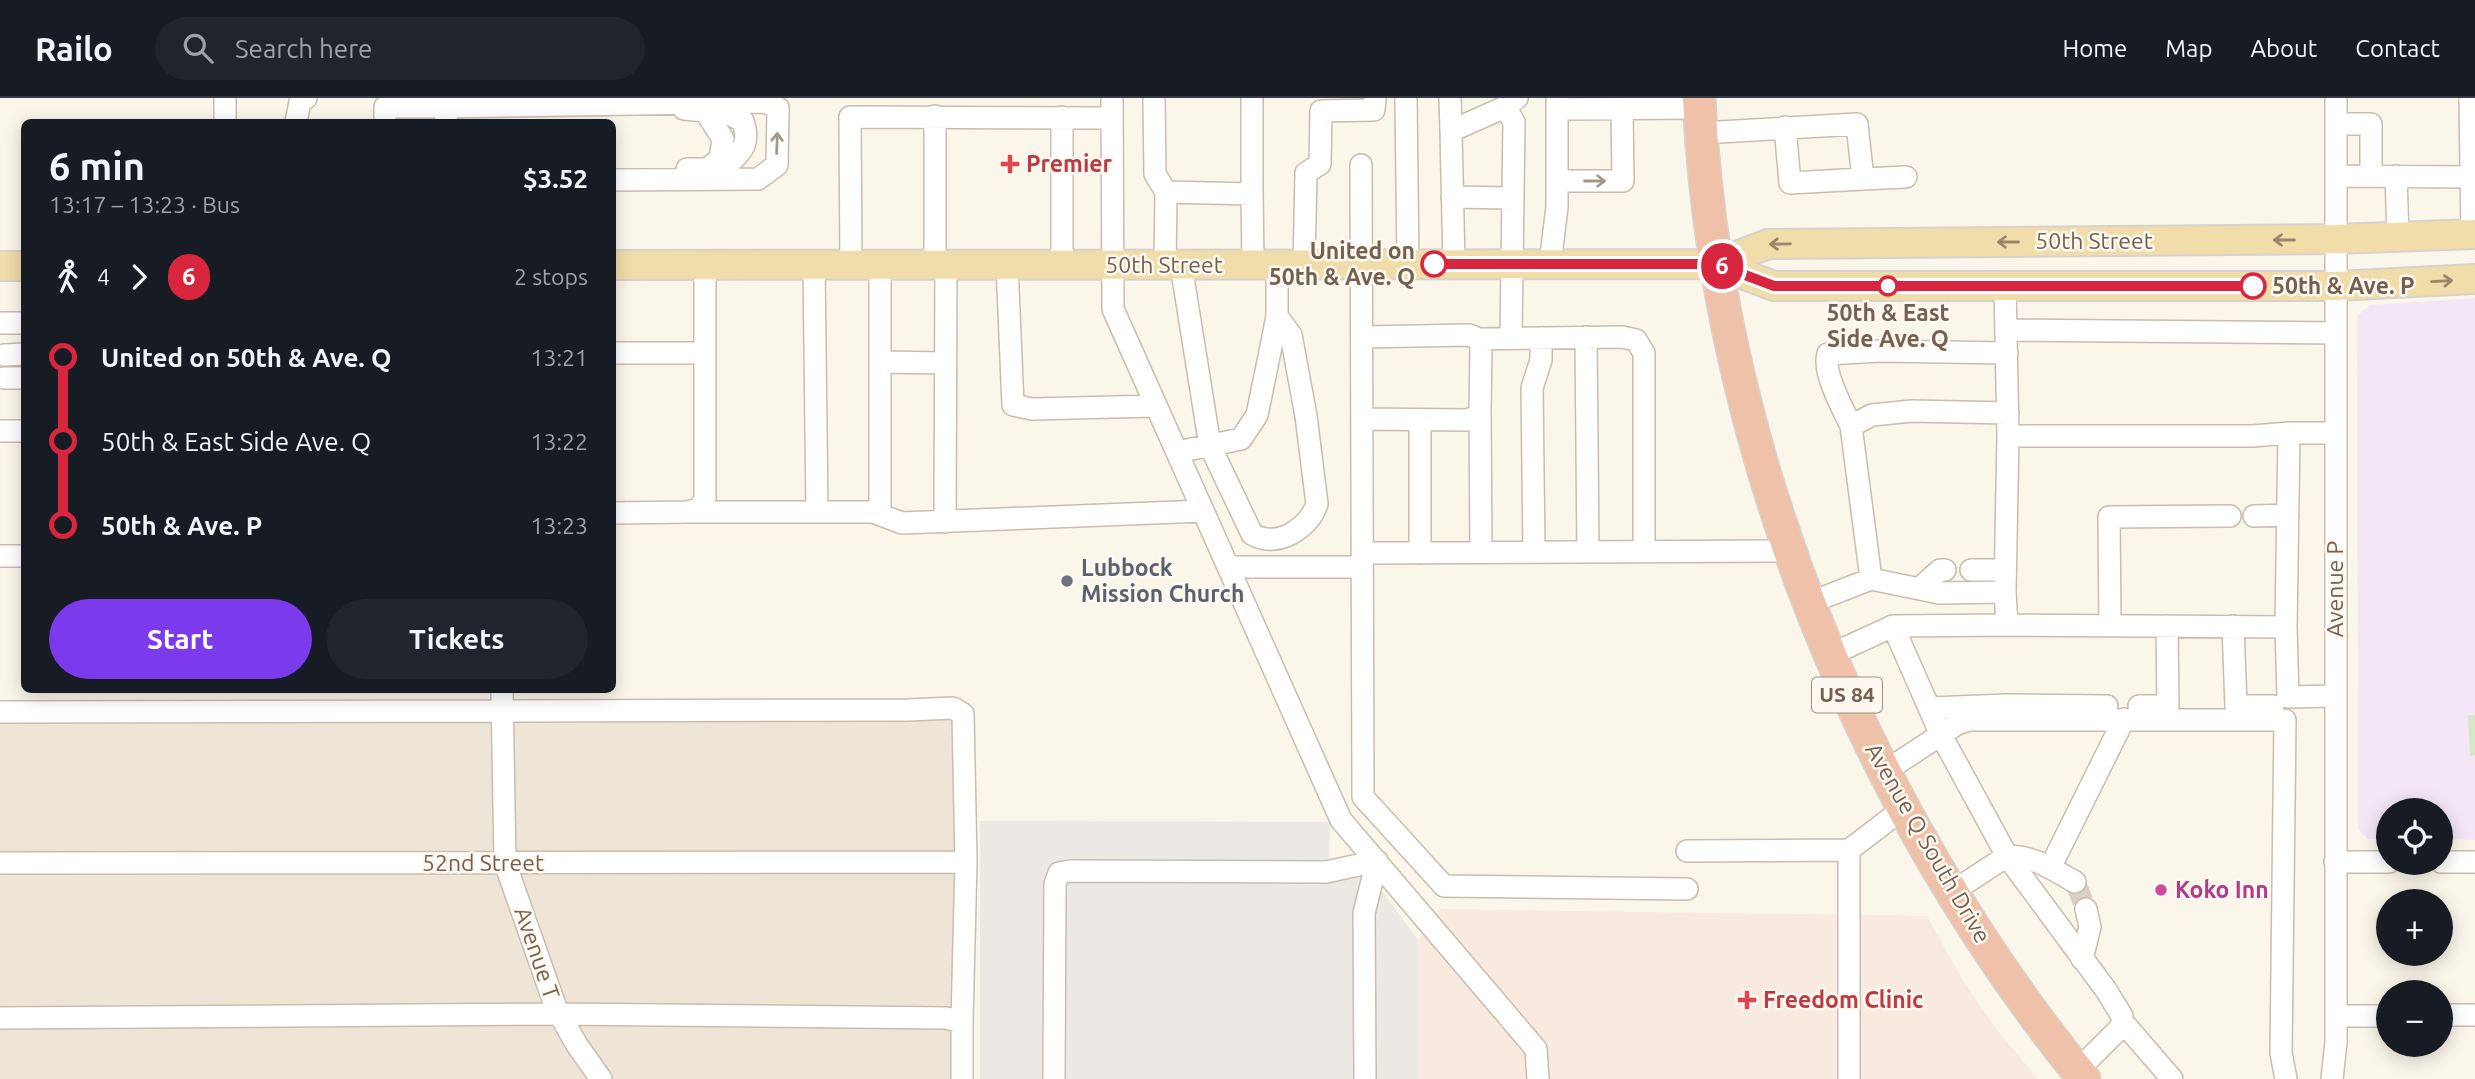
<!DOCTYPE html>
<html lang="en">
<head>
<meta charset="utf-8">
<style>
  :root { --surface:#171b24; --page:#20242c; --text:#f1f3f6; --muted:#9ea1a6; --line:#363941; --accent:#7c3aed }
  body { margin:0; font-family:Ubuntu,sans-serif; background:var(--page); color:var(--text); height:100vh; display:flex; flex-direction:column; font-size:26px; white-space:nowrap }
  * { box-sizing:border-box; margin:0 }
  p { font-size:23px; color:var(--muted) }
  .icon { flex:none; width:38px; height:38px; fill:none; stroke:currentColor; stroke-width:2; stroke-linecap:round; stroke-linejoin:round }
  .map { position:relative; flex:1; overflow:hidden }
  .side { position:absolute; left:21px; top:21px; width:595px; height:574px; display:flex; flex-direction:column; background:var(--surface); border-radius:10px; box-shadow:0 4px 18px #0003 }
  .side>* { flex:none }
  .badge { padding:0 14px; border-radius:23px; font-size:24px; line-height:46px }
  .controls { position:absolute; left:2376px; top:700px; display:grid; gap:14px }
  .controls a { display:grid; place-items:center; width:77px; height:77px; border-radius:50%; background:var(--surface); box-shadow:0 4px 18px #0003; font-size:35px }
  .map>.badge { position:absolute; translate:-50% -50%; box-shadow:0 0 0 4px #fff }
  .legs { display:flex; align-items:center; gap:10px; height:77px; padding:0 28px; font-size:23px }
  .legs p { margin-inline-start:auto }
  .head { display:flex; align-items:center; justify-content:space-between; height:119px; padding:0 28px }
  h1 { font-size:38px; font-weight:700; line-height:52px }
  .primary-button { display:flex; gap:14px; margin-top:auto; padding:14px 28px }
  .primary-button a { flex:1; height:80px; border-radius:42px; background:var(--accent); color:#fff; font-size:28px; font-weight:700; line-height:80px; text-align:center }
  .primary-button a+a { background:var(--page); color:var(--text) }
  ul { padding:0 28px; list-style:none }
  li { display:flex; align-items:center; gap:24px; height:84px; font-size:26px }
  li i { display:grid; place-items:center; width:10px; height:100%; margin:0 9px; background:currentColor }
  li i::after { content:''; width:18px; height:18px; margin:-9px; border:5px solid; border-radius:50%; background:var(--surface) }
  li p { margin-inline-start:auto }
  li:first-child i { background:linear-gradient(#0000 50%,currentColor 0) }
  li:last-child i { background:linear-gradient(currentColor 50%,#0000 0) }
  header { display:flex; align-items:center; gap:42px; box-sizing:border-box; height:98px; padding:0 35px; background:var(--surface); border-bottom:2px solid var(--line) }
  header strong { font-size:33px }
  nav { display:flex; gap:38px; margin-inline-start:auto; font-size:24px }
  .search { width:490px; height:63px; background:var(--page); display:flex; align-items:center; gap:18px; box-sizing:border-box; padding:0 24px; border-radius:38px; color:var(--muted); font-size:26px }
  .map>svg:first-child { display:block }
  .residential { fill:#eee5d7 }
  .commercial { fill:#f9eae0 }
  .industrial { fill:#ece8e3 }
  .education { fill:#f3e7f7 }
  .green { fill:#d3e7ca }
  .lines { fill:none; stroke-linecap:round; stroke-linejoin:round }
  .minor-tunnel { stroke:#d9d0c4; stroke-width:21; stroke-dasharray:21 10; stroke-linecap:butt }
  .minor-casing { stroke:#c9bdae; stroke-width:24 }
  .major-casing { stroke:#d8d2ce; stroke-width:32 }
  .highway-casing { stroke:#d8d2ce; stroke-width:35 }
  .minor { stroke:#fff; stroke-width:21 }
  .major { stroke:#f1ddaa; stroke-width:28 }
  .highway { stroke:#eec1a8; stroke-width:32 }
  .oneway { stroke:#a4988d }
  .oneway2 { stroke:#99866b }
  .line-1-casing { stroke:#fff; stroke-width:16 }
  .line-1 { stroke:#d7263d; stroke-width:10 }
  .health-dot { fill:#e0444e; stroke:#fdf9f1; stroke-width:2.5 }
  .stop-1-dot { fill:#fff; stroke:#d7263d; stroke-width:3.5 }
  .worship-dot { fill:#6b7280; stroke:#fdf9f1; stroke-width:2.5 }
  .hotel-dot { fill:#d1479c; stroke:#fdf9f1; stroke-width:2.5 }
  .labels { text-anchor:middle; stroke-width:5; stroke-linejoin:round; paint-order:stroke }
  .shield { fill:#fdf9f1; stroke:#9c8e80; stroke-width:2 }
  .shield-label { font-size:21px; font-weight:bold; fill:#736050 }
  .health-label { font-size:23px; font-weight:bold; fill:#be3a42; stroke:#fdf9f1; text-anchor:start }
  .street-label { font-size:23px; fill:#736050; stroke:#fdf9f1 }
  .stop-label { font-size:23px; font-weight:bold; fill:#736050; stroke:#fdf9f1; text-anchor:end }
  .worship-label { font-size:23px; font-weight:bold; fill:#5b616d; stroke:#fdf9f1; text-anchor:start }
  .hotel-label { font-size:23px; font-weight:bold; fill:#b23c85; stroke:#fdf9f1; text-anchor:start }
</style>
</head>
<body>
<header>
<strong>Railo</strong>
<div class="search"><svg class="icon" aria-label="search" viewBox="0 0 24 24"><circle cx="10" cy="10" r="6"/><path d="M15 15l6 6"/></svg>Search here</div>
<nav><a>Home</a><a>Map</a><a>About</a><a>Contact</a></nav>
</header>
<div class="map">
<svg width="2475" height="981" viewBox="0 0 2475 981">
  <rect width="100%" height="100%" fill="#fbf6ea"/>
  <path class="residential" d="M 0,618 L 968,618 L 968,981 L 0,981 Z"/>
  <path class="commercial" d="M 1440,811 L 1927,818 L 1964,884 L 1997,932 L 2038,981 L 1418,981 L 1418,842 Z"/>
  <path class="industrial" d="M 980,723 L 1330,724 L 1329,778 L 1371,778 L 1418,842 L 1418,981 L 980,981 Z"/>
  <path class="education" d="M 2475,200 L 2475,742 L 2441,741 L 2441,712 L 2389,712 L 2389,741 L 2367,741 L 2358,731 L 2357,218 L 2370,207 Z"/>
  <path class="green" d="M 2468,617 L 2475,617 L 2475,657 L 2470,658 Z"/>
  <g class="lines">
    <path class="minor-tunnel" d="M 2075,784 L 2086,811"/>
    <g class="minor-casing">
      <path id="minor" d="M 225,0 L 225,24
        M 446,0 L 446,9 L 765,4 L 778,10 L 777,67 L 758,81 L 612,82
        M 1112,0 L 1113,211 L 1341,722 L 1536,951 L 1538,981
        M 1154,0 L 1155,76 L 1166,94 L 1252,96 L 1252,0
        M 1406,0 L 1408,166
        M 1450,0 L 1451,33
        M 2470,0 L 2472,136
        M 1505,9 L 1514,24 L 1511,239
        M 684,11 L 705,13 L 723,41 L 720,61 L 707,71 L 687,71
        M 1557,11 L 1700,10
        M 708,13 L 725,14 L 743,23 C 751,48 741,53 725,70 L 713,71
        M 1062,19 L 1062,167
        M 296,24 L 300,4 L 306,0
        M 385,24 L 385,9 L 446,9 L 446,24
        M 2336,26 L 2371,26 L 2371,78
        M 1702,35 L 1857,26 L 1863,81 L 1790,85 L 1785,29
        M 1361,67 L 1363,699 L 1444,788 L 1687,791
        M 2336,78 L 2471,79
        M 2396,78 L 2398,139
        M 1863,81 L 1906,79
        M 1557,83 L 1623,83 L 1622,10
        M 1252,96 L 1253,167
        M 1452,99 L 1513,100
        M 1454,166 L 1451,33 L 1505,9 L 1517,0
        M 1550,166 L 1557,109 L 1557,0
        M 814,167 L 817,414
        M 851,167 L 850,19 L 1112,20
        M 880,167 L 880,416
        M 935,167 L 935,18
        M 1007,167 L 1013,307 L 1032,311 L 1156,308
        M 1165,167 L 1166,94
        M 1181,167 L 1210,348 L 1252,436 C 1276,451 1309,431 1317,406 L 1306,318 L 1291,237 L 1277,218
        M 1304,167 L 1306,75 L 1320,66 L 1321,13 L 1374,12 L 1375,0
        M 2005,188 L 2008,338 L 2253,338 L 2289,335
        M 0,225 L 24,225
        M 2007,232 L 2335,235
        M 1362,239 L 1469,237 L 1479,241 L 1481,248 L 1480,313 L 1476,319 L 1467,322 L 1362,321
        M 1586,239 L 1588,454
        M 1479,241 L 1622,239 L 1636,242 L 1644,255 L 1644,453
        M 612,255 L 705,255
        M 4,257 L 24,256
        M 880,264 L 945,265
        M 4,280 L 24,280
        M 1480,313 L 1481,454
        M 1420,322 L 1420,455
        M 1851,328 C 1843,311 1822,274 1828,256 L 1880,253 L 2007,255
        M 0,333 L 24,333
        M 2335,335 L 2289,335 L 2286,529 L 2288,599 L 2335,598
        M 1177,354 L 1241,341 L 1257,317 L 1273,239 L 1277,218 L 1277,167
        M 688,414 L 873,414 L 902,425 L 1203,413
        M 612,415 L 688,414 L 700,410 L 705,400 L 705,167
        M 2254,418 L 2288,417
        M 945,424 L 946,167
        M 1534,454 L 1532,290 L 1541,262 L 1541,240
        M 1362,455 L 1791,453
        M 0,458 L 24,458
        M 1228,469 L 1362,469
        M 1971,472 L 2005,472
        M 1871,481 L 1939,495 L 2005,494 L 2008,338
        M 1919,491 L 1940,472 L 1945,472
        M 1809,505 L 1871,481 L 1851,328 L 1872,317 L 1912,313 L 2008,315
        M 2007,527 L 2286,529
        M 1893,528 L 2007,527 L 2005,494
        M 2110,528 L 2109,419 L 2230,418
        M 2233,528 L 2236,608 L 2273,608
        M 1830,557 L 1893,528 L 1941,637 L 2007,758 L 1952,794
        M 502,592 L 505,765 L 556,910 L 577,947 L 601,981
        M 2139,608 L 2168,608 L 2167,528
        M 1931,610 L 2007,607 L 2107,608
        M 0,614 L 908,612 L 953,610 L 963,616 L 966,764 L 962,924
        M 1884,674 L 1957,626 L 1969,622 L 2285,622 L 2281,955 L 2286,981
        M 1687,753 L 1849,752 L 1904,710
        M 2007,758 L 2106,892 L 2122,918 L 2122,928 L 2077,973
        M 2007,758 C 2034,758 2052,771 2075,784
        M 2335,764 L 2389,764
        M 2441,764 L 2475,764
        M 0,765 L 966,764
        M 2050,770 L 2124,621
        M 2082,861 L 2090,829 L 2086,811
        M 2441,917 L 2475,917
        M 2336,918 L 2389,918
        M 0,920 L 560,916 L 946,920 L 962,924 L 962,981
        M 2122,923 L 2172,981
        M 1054,981 L 1055,786 L 1059,775 L 1070,773 L 1326,774 L 1377,763 L 1364,815 L 1365,981
        M 1849,981 L 1849,752
        M 2332,981 L 2336,944 L 2336,0"/>
    </g>
    <g class="major-casing">
      <path id="major" d="M 1716,166 L 1768,146 L 2335,141 L 2475,136
        M 612,167 L 1716,166 L 1774,188 L 2335,188 L 2475,181
        M 0,168 L 24,168"/>
    </g>
    <g class="highway-casing">
      <path id="highway" d="M 1699,0 C 1715,348 1864,712 2084,981"/>
    </g>
    <use href="#minor" class="minor"/>
    <use href="#major" class="major"/>
    <use href="#highway" class="highway"/>
  </g>
  <defs><path id="oneway-shaft" d="M-6 0H5M1.5-3L5.5 0L1.5 3" fill="none" stroke-width="1.6" stroke-linecap="round" stroke-linejoin="round" transform="scale(1.75)"/></defs>
  <g class="oneway">
    <use href="#oneway-shaft" transform="translate(777 45) rotate(-88)"/>
    <use href="#oneway-shaft" transform="translate(1595 83)"/>
  </g>
  <g class="oneway2">
    <use href="#oneway-shaft" transform="translate(2284 142) rotate(180)"/>
    <use href="#oneway-shaft" transform="translate(2008 144) rotate(180)"/>
    <use href="#oneway-shaft" transform="translate(1780 146) rotate(179)"/>
    <use href="#oneway-shaft" transform="translate(2442 183) rotate(-3)"/>
  </g>
  <g class="lines">
    <g class="line-1-casing">
      <path id="line-1" d="M 1434,166 L 1716,166 L 1774,188 L 2253,188"/>
    </g>
    <use href="#line-1" class="line-1"/>
  </g>
  <g class="health-dot">
    <path d="M1006.5 55.5h7v7h7v7h-7v7h-7v-7h-7v-7h7z"/>
    <path d="M1743.5 891.5h7v7h7v7h-7v7h-7v-7h-7v-7h7z"/>
  </g>
  <g class="stop-1-dot">
    <circle cx="1434" cy="166" r="12"/>
    <circle cx="1888" cy="188" r="9"/>
    <circle cx="2253" cy="188" r="12"/>
  </g>
  <circle class="worship-dot" cx="1067" cy="483" r="7"/>
  <circle class="hotel-dot" cx="2161" cy="792" r="7"/>
  <g class="labels">
    <rect class="shield" x="1812" y="579.5" width="70" height="35" rx="5"/>
    <g class="shield-label">
      <text x="1847" y="604">US 84</text>
    </g>
    <g class="health-label">
      <text x="1026" y="74">Premier</text>
      <text x="1763" y="910">Freedom Clinic</text>
    </g>
    <g class="street-label">
      <text x="2094" y="151">50th Street</text>
      <text x="1164" y="175">50th Street</text>
      <text transform="translate(2335 491) rotate(-90)" y="8">Avenue P</text>
      <text transform="translate(1928 745) rotate(60)" y="8">Avenue Q South Drive</text>
      <text x="483" y="773">52nd Street</text>
      <text transform="translate(537 855) rotate(71)" y="8">Avenue T</text>
    </g>
    <g class="stop-label">
      <text x="1415" y="161">United on<tspan x="1415" dy="26">50th &amp; Ave. Q</tspan></text>
      <text x="2272" y="196" text-anchor="start">50th &amp; Ave. P</text>
      <text x="1888" y="223" text-anchor="middle">50th &amp; East<tspan x="1888" dy="26">Side Ave. Q</tspan></text>
    </g>
    <g class="worship-label">
      <text x="1081" y="478">Lubbock<tspan x="1081" dy="26">Mission Church</tspan></text>
    </g>
    <g class="hotel-label">
      <text x="2175" y="800">Koko Inn</text>
    </g>
  </g>
</svg>
<div class="controls">
<a><svg class="icon" aria-label="locate" viewBox="0 0 24 24"><circle cx="12" cy="12" r="6"/><path d="M12 2v4M12 18v4M2 12h4M18 12h4"/></svg></a>
<a>+</a>
<a>−</a>
</div>
<b class="badge" style="left:1722px;top:168px;background:#d7263d;color:#fff">6</b>
<section class="side">
<div class="head"><div><h1>6 min</h1><p>13:17 – 13:23 · Bus</p></div><b>$3.52</b></div>
<div class="legs"><svg class="icon" aria-label="walk" viewBox="0 0 24 24"><circle cx="13" cy="4" r="2"/><path d="M13 8l-2 6 4 7M11 14l-3 7M7 12l3-4h3l4 4"/></svg>4<svg class="icon" aria-label="forward" viewBox="0 0 24 24"><path d="M9 5l7 7-7 7"/></svg><b class="badge" style="background:#d7263d;color:#fff">6</b><p>2 stops</p></div>
<ul>
<li><i style="color:#d7263d"></i><b>United on 50th &amp; Ave. Q</b><p>13:21</p></li>
<li><i style="color:#d7263d"></i><span>50th &amp; East Side Ave. Q</span><p>13:22</p></li>
<li><i style="color:#d7263d"></i><b>50th &amp; Ave. P</b><p>13:23</p></li>
</ul>
<div class="primary-button"><a>Start</a><a>Tickets</a></div>
</section>
</div>
</body>
</html>
